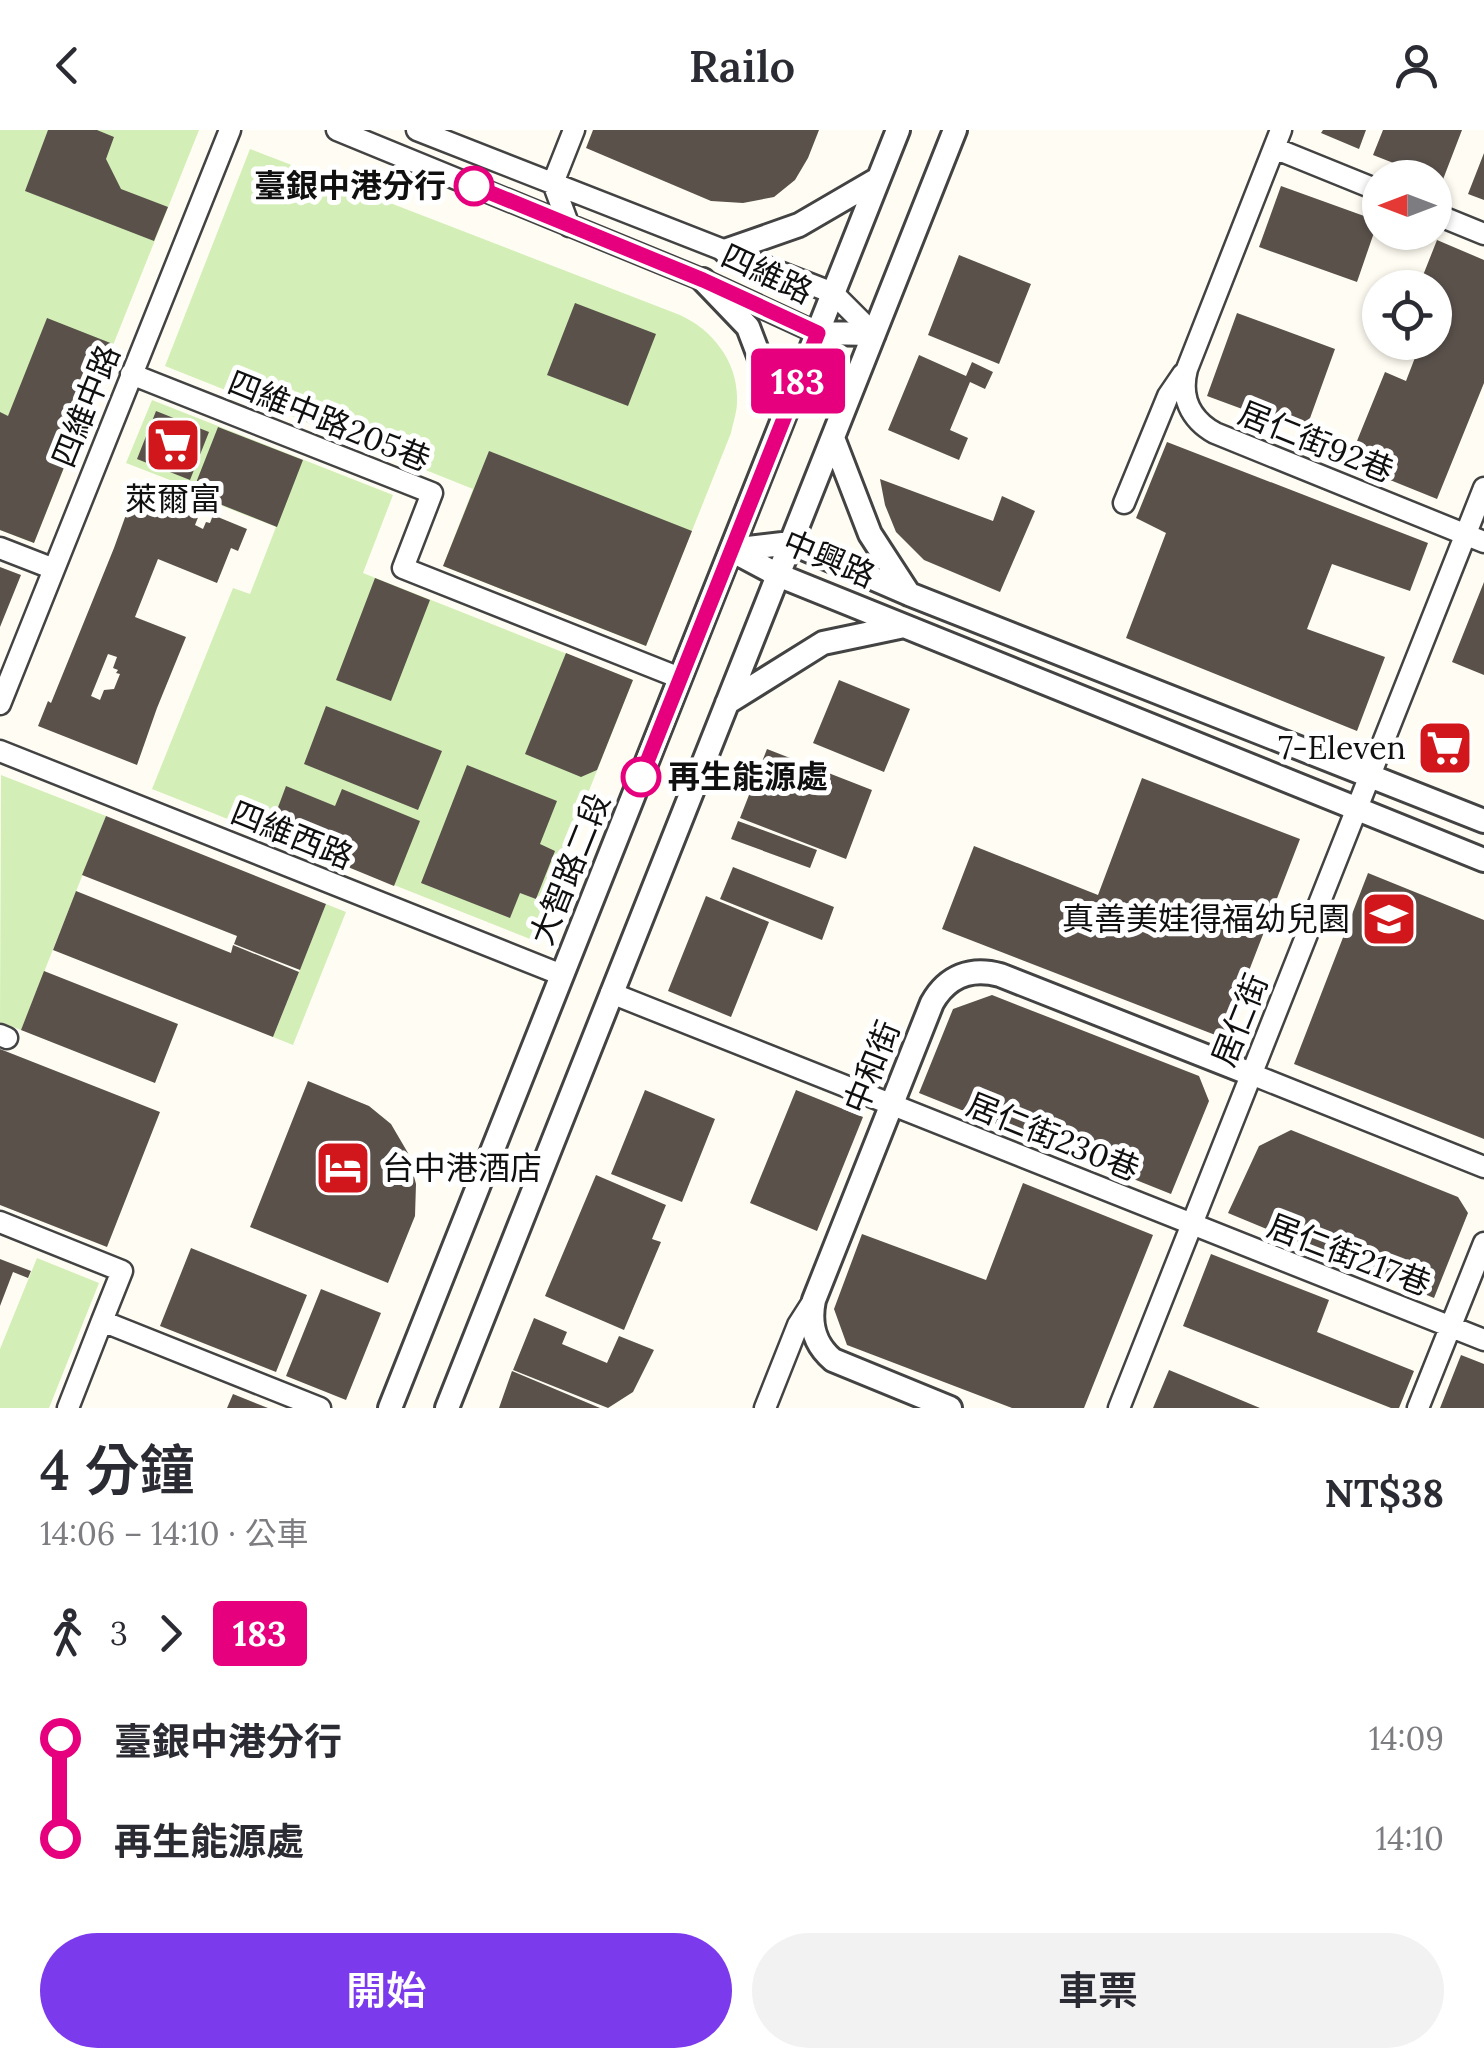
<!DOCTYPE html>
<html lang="zh-TW">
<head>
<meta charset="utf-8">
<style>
  :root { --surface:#fff; --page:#f2f2f3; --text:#2b2b33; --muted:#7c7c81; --accent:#7c3aed }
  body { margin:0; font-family:Lora,"Noto Sans TC",serif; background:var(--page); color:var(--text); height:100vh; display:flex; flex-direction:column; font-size:38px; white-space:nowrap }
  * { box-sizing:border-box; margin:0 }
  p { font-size:32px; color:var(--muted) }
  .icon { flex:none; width:55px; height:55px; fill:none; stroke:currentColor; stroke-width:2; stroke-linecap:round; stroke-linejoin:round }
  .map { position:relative; height:1278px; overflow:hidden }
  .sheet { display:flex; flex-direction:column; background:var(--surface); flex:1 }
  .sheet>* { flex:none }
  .badge { padding:0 20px; border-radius:8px; font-size:35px; line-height:65px }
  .needle { width:65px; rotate:270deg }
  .fabs { position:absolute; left:1362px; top:30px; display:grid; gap:20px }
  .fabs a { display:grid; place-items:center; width:90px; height:90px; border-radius:50%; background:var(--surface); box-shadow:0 2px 8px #0004; font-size:50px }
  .map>.badge { position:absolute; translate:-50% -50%; box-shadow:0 0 0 5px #fff }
  .legs { display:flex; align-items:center; gap:15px; height:110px; padding:0 40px; font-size:32px }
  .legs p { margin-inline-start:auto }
  .overview { display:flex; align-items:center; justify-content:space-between; height:170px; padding:0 40px }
  h1 { font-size:55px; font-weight:600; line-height:75px }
  .action { display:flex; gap:20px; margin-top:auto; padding:20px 40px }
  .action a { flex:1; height:115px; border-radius:60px; background:var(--accent); color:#fff; font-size:40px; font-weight:600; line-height:115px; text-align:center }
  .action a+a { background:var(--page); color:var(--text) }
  ul { padding:0 40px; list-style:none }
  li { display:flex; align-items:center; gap:35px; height:100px; font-size:38px }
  li i { display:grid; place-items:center; width:15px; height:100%; margin:0 12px; background:currentColor }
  li i::after { content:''; width:25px; height:25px; margin:-12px; border:8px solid; border-radius:50%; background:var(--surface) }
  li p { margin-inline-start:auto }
  li:first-child i { background:linear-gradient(#0000 50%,currentColor 0) }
  li:last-child i { background:linear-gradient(currentColor 50%,#0000 0) }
  header { display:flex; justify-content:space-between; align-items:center; height:130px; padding:0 40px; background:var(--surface); font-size:45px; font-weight:600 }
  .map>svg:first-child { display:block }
  .green { fill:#d3efb7 }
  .building { fill:#5a514b; fill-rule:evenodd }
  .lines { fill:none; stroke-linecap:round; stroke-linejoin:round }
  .minor-casing { stroke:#434343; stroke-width:25 }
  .tertiary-casing { stroke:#434343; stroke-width:28 }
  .minor { stroke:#fff; stroke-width:20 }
  .tertiary { stroke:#fff; stroke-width:22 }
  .line-1-casing { stroke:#fff; stroke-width:22 }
  .line-1 { stroke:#e6007e; stroke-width:15 }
  .stop-1-dot { fill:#fff; stroke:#e6007e; stroke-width:5 }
  .labels { text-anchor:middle; stroke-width:10; stroke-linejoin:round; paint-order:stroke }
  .stop-label { font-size:32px; font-weight:bold; fill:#101010; stroke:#fff; text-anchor:end }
  .street-label { font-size:32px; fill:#101010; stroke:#fff }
  .poi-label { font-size:32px; fill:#101010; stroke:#fff; text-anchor:end }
</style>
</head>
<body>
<header><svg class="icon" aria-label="back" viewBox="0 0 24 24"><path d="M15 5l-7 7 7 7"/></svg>Railo<svg class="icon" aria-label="person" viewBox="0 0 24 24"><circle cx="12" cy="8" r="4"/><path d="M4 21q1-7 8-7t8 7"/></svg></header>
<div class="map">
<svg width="1484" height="1278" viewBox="0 0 1484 1278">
  <rect width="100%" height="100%" fill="#fffdf3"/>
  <path class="green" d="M 0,0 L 199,0 L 34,413 L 0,400 Z
    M 250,19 L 680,185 C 713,200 739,233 737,272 C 737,282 733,293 731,303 L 646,516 L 443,436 L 473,359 L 165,236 Z
    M 152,270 L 393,365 L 363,443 L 633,550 L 530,809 L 152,659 L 233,458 L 250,464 L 276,397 L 192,364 L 193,359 L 126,333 Z
    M 1,645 L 106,686 L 21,900 L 0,892 Z
    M 326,774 L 346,782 L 293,915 L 273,907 Z
    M 37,1128 L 99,1153 L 49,1278 L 0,1278 L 0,1219 Z"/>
  <path class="building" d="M 48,0 L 97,0 L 114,7 L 106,29 L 121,59 L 168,77 L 154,111 L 25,61 Z
    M 593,0 L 819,0 L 808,28 L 795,50 L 774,67 L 743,73 L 711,71 L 586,18 Z
    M 1323,0 L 1366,0 L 1359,19 L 1321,3 Z
    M 1383,0 L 1462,0 L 1442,52 L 1373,25 Z
    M 1484,23 L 1484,70 L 1468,64 Z
    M 1281,56 L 1378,91 L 1357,152 L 1259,117 Z
    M 1437,110 L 1484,130 L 1484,253 L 1437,369 L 1348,333 L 1385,242 L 1406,251 L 1421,212 L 1435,212 L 1435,158 L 1418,158 Z
    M 959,125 L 1031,154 L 999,234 L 928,205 Z
    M 575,173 L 656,204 L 628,276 L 547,245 Z
    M 1237,183 L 1335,219 L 1305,302 L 1207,266 Z
    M 47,188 L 113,214 L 34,413 L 0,400 L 0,282 L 8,286 Z
    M 919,225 L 966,246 L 972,232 L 993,242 L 985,259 L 970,252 L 950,300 L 968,308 L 959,330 L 888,300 Z
    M 156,281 L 209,302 L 190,350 L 137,329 Z
    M 218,297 L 303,330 L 277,397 L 192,363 Z
    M 1167,312 L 1428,413 L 1410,461 L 1332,434 L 1307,499 L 1385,527 L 1357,601 L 1126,508 L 1166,403 L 1136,388 Z
    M 489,321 L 692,401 L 646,516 L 443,436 Z
    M 880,349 L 993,391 L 1002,366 L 1035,381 L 1000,462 L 924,430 L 896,402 L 885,375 Z
    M 140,353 L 168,366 L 166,371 L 174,374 L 173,378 L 177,380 L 178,377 L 190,382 L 192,376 L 201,380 L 195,395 L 203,399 L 206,392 L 210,393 L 213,385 L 247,399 L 238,421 L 231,418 L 217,453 L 158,429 L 135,487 L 186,507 L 157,578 L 137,635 L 38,596 L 48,571 L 51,573 L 114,418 L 132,368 ZM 108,524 L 117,527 L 113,538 L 118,540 L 116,543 L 120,544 L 114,559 L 104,560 L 100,570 L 91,566 Z
    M 0,437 L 21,445 L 0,497 Z
    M 375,448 L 430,470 L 391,571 L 336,550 Z
    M 1484,452 L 1484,545 L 1452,532 Z
    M 566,523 L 633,550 L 597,640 L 581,647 L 525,624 Z
    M 839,550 L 910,579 L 884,642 L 813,613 Z
    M 326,576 L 442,621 L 418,680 L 304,634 Z
    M 767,619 L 872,660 L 846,729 L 740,688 Z
    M 467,635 L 557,671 L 540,714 L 555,721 L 536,769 L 520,763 L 510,788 L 421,753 Z
    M 1142,648 L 1300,709 L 1223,908 L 942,799 L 974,716 L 1098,765 Z
    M 286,656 L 335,676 L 342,659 L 420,691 L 394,756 L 268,704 Z
    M 106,686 L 326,774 L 300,840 L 234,814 L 237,806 L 82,745 Z
    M 738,691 L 817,720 L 810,738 L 731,709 Z
    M 733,737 L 834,777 L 822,810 L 720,769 Z
    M 1368,743 L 1484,790 L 1484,1009 L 1294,934 Z
    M 76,761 L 231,823 L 233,815 L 299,842 L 273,907 L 53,820 Z
    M 706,766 L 769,792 L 731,887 L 668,861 Z
    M 44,841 L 178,894 L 155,953 L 21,900 Z
    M 992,865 L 1199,946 L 1209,971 L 1171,1064 L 919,963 L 953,879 Z
    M 0,919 L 160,982 L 107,1117 L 0,1075 Z
    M 308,951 L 369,976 L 391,994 L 408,1023 L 416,1054 L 415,1086 L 388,1153 L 250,1097 Z
    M 645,960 L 715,989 L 682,1072 L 611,1044 Z
    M 796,960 L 863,987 L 817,1101 L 750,1073 Z
    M 1291,1000 L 1458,1067 L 1468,1083 L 1434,1168 L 1228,1083 L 1259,1016 Z
    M 596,1045 L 666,1075 L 652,1109 L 661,1112 L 624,1200 L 545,1166 Z
    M 1023,1053 L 1153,1105 L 1084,1278 L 1012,1278 L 847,1215 L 834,1179 L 862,1104 L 986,1150 Z
    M 191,1118 L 307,1165 L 276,1242 L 160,1196 Z
    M 1211,1124 L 1329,1170 L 1317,1202 L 1414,1241 L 1399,1278 L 1391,1278 L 1183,1196 Z
    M 0,1129 L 31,1141 L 28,1148 L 13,1142 L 0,1176 Z
    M 321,1159 L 381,1183 L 346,1270 L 286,1246 Z
    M 534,1188 L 567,1202 L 562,1214 L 607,1233 L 619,1206 L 654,1220 L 633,1262 L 608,1278 L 513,1240 Z
    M 1461,1225 L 1484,1234 L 1484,1278 L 1440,1278 Z
    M 1169,1240 L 1260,1278 L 1153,1278 Z
    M 512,1241 L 600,1278 L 499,1278 Z
    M 233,1264 L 268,1278 L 227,1278 Z"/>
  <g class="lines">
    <g class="minor-casing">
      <path id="minor" d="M 337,0 L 703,150 L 817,203
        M 417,0 L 833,163 L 874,204
        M 1281,0 L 1187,239 C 1180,266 1190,289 1215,303 L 1484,412
        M 1274,18 L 1380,61
        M 1435,84 L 1484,104
        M 569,96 L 553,53 L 574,0
        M 131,244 L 432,363 L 403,438 L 680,548
        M 1124,373 L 1168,266 L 1183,244
        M 0,418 L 54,439
        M 0,574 L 230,0
        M 0,621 L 562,845
        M 611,863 L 1484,1210
        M 0,905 L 7,908
        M 1251,944 L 1484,1037
        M 0,1092 L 122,1141 L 102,1191 L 320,1278
        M 68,1278 L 102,1191
        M 765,1278 L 798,1195 L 814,1170
        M 1119,1278 L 1484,358
        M 1418,1278 L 1484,1113"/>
    </g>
    <g class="tertiary-casing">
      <path id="tertiary" d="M 725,121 L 799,95 L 878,49
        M 703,150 L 748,197 L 783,289
        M 817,203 L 874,204
        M 833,308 L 870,404 L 909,464
        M 731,420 L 778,445 L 1484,730
        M 731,420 L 791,413 L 909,464 L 1484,691
        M 727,573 L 823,513 L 904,496
        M 390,1278 L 898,0
        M 447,1278 L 955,0
        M 950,1278 L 833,1230 C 814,1214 809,1194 814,1170 L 932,873 C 947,846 971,837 1000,845 L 1251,944"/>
    </g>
    <use href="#minor" class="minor"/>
    <use href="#tertiary" class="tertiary"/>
  </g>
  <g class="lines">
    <g class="line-1-casing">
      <path id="line-1" d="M 474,56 L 703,150 L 818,203 L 641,647"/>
    </g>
    <use href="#line-1" class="line-1"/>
  </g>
  <defs>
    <g id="supermarket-square" transform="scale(2.875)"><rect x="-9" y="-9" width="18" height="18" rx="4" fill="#d2171c" stroke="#fff"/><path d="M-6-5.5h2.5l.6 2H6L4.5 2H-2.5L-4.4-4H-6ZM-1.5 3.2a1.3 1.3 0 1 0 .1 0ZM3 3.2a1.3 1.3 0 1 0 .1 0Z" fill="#fff"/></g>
    <g id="school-square" transform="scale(2.875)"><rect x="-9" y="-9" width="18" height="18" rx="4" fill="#d2171c" stroke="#fff"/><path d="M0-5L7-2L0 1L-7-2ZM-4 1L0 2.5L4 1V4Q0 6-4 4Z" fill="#fff"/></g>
    <g id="hotel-square" transform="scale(2.875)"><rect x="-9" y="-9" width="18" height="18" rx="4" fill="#d2171c" stroke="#fff"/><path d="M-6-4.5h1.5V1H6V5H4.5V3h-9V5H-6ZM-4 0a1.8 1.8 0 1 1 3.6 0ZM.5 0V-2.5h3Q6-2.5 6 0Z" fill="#fff"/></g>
  </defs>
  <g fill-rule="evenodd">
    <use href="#supermarket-square" x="173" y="315"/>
    <use href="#supermarket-square" x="1445" y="618"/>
    <use href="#school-square" x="1389" y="789"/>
    <use href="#hotel-square" x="343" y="1038"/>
  </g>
  <g class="stop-1-dot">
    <circle cx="474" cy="56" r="18"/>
    <circle cx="641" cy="647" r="18"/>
  </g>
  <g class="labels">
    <g class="stop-label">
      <text x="446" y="67">臺銀中港分行</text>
      <text x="668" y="658" text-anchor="start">再生能源處</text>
    </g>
    <g class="street-label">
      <text transform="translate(767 144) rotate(25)" y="11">四維路</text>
      <text transform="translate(86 276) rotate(-68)" y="11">四維中路</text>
      <text transform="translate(329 291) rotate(22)" y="11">四維中路205巷</text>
      <text transform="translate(1316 312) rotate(22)" y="11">居仁街92巷</text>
      <text transform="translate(829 429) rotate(23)" y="11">中興路</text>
      <text transform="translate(292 705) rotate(22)" y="11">四維西路</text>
      <text transform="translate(570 739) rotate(-68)" y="11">大智路二段</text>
      <text transform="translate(1240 890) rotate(-68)" y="11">居仁街</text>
      <text transform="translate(872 937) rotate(-68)" y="11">中和街</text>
      <text transform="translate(1053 1007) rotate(22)" y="11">居仁街230巷</text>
      <text transform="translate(1349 1125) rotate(21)" y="11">居仁街217巷</text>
    </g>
    <g class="poi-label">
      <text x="173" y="380" text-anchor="middle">萊爾富</text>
      <text x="1406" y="629">7-Eleven</text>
      <text x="1350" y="800">真善美娃得福幼兒園</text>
      <text x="382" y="1049" text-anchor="start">台中港酒店</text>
    </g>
  </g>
</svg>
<div class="fabs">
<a><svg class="needle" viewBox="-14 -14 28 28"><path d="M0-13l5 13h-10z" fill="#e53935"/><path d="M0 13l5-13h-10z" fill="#7c7c81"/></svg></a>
<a><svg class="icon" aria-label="locate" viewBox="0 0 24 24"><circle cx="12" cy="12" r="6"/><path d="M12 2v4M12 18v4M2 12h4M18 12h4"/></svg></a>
</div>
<b class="badge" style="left:798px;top:251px;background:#e6007e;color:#fff">183</b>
</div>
<section class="sheet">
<div class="overview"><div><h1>4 分鐘</h1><p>14:06 – 14:10 · 公車</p></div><b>NT$38</b></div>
<div class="legs"><svg class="icon" aria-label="walk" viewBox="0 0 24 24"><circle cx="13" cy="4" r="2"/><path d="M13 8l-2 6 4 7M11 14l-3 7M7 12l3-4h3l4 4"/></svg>3<svg class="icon" aria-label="forward" viewBox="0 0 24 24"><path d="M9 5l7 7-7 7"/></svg><b class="badge" style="background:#e6007e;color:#fff">183</b></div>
<ul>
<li><i style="color:#e6007e"></i><b>臺銀中港分行</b><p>14:09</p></li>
<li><i style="color:#e6007e"></i><b>再生能源處</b><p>14:10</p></li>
</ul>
<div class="action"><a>開始</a><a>車票</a></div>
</section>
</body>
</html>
